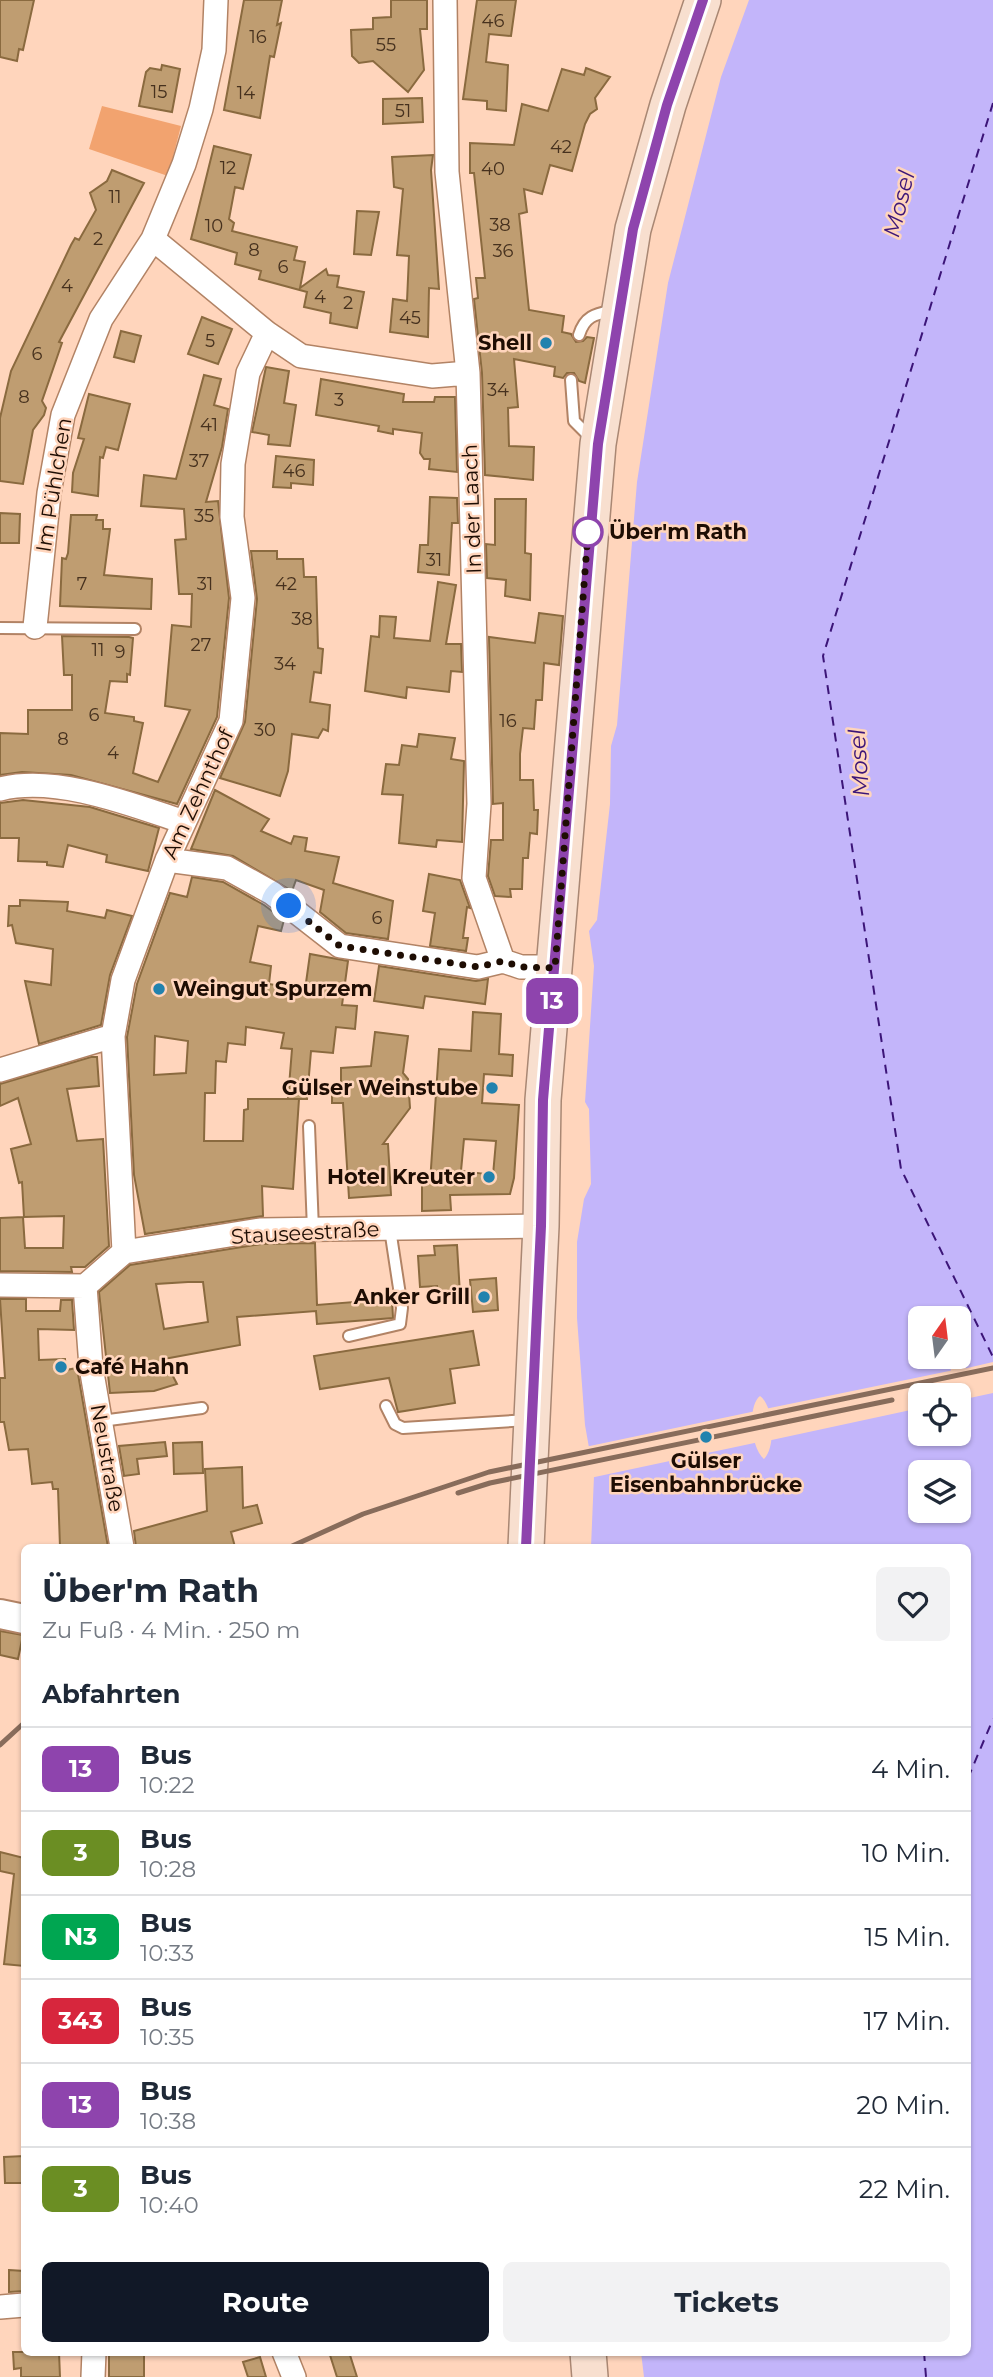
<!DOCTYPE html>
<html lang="de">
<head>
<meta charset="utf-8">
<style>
  :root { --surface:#fff; --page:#f2f2f3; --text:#1f2937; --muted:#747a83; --line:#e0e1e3; --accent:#111827 }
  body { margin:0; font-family:Montserrat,sans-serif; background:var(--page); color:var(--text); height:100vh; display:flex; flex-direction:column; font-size:26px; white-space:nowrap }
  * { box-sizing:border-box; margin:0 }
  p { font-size:23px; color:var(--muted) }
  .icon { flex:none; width:38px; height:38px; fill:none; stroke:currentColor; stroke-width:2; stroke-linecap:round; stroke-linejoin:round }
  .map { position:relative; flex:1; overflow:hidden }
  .drawer { position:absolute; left:21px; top:1544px; width:950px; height:812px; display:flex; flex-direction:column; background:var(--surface); border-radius:10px; box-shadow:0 2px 5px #0004 }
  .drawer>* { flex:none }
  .badge { padding:0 14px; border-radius:10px; font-size:24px; line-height:46px }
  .needle { width:46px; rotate:14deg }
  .controls { position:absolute; left:908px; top:1306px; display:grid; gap:14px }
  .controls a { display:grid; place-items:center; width:63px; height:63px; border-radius:10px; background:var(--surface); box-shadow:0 2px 5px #0004; font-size:35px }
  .you { position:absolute; width:35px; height:35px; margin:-18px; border:5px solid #fff; border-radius:50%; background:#1a73e8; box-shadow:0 0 0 10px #1a73e833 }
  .map>.badge { position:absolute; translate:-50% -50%; box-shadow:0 0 0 4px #fff }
  h2 { padding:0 21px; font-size:26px; line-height:63px }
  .round { display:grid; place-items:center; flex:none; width:74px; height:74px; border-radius:10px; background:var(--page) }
  .headline { display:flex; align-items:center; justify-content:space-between; height:119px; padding:0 21px }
  h1 { font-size:33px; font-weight:700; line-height:52px }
  .button { display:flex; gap:14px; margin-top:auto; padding:14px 21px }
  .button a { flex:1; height:80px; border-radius:10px; background:var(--accent); color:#fff; font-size:28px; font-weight:700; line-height:80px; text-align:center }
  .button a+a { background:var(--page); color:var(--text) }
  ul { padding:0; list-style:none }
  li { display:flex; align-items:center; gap:21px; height:84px; padding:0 21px; border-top:2px solid var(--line) }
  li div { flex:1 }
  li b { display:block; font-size:26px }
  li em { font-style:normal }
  li .badge { min-width:77px; font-weight:700; text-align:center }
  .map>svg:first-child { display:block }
  .green { fill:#f2a36f }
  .water { fill:#c3b5fa; fill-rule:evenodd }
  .pier { fill:#ffd5bc }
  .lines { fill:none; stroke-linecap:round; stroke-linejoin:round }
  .ferry { stroke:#3c1578; stroke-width:2; stroke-dasharray:9 7; stroke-linecap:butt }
  .building { fill:#bf9d71; stroke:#8a6a3f; stroke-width:2; fill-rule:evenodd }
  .service-casing { stroke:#b28365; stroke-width:14 }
  .minor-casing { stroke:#b28365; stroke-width:26 }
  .tertiary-casing { stroke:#b28365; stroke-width:32 }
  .primary-casing { stroke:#a98773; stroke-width:38 }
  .service { stroke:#fff; stroke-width:10 }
  .minor { stroke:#fff; stroke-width:23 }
  .tertiary { stroke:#fff; stroke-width:28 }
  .primary { stroke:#f8dfcf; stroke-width:35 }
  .rail { stroke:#886c5b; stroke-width:5 }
  .line-casing { stroke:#fff; stroke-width:16 }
  .line { stroke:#8e44ad; stroke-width:10 }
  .walk { stroke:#1e0d03; stroke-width:7; stroke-dasharray:0 12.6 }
  .poi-dot { fill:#2282ae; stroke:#ffd5bc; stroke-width:2.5 }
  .stop-dot { fill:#fff; stroke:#8e44ad; stroke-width:3.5 }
  .labels { text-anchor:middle; stroke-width:5; stroke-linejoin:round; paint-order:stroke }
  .number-label { font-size:18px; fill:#46311e }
  .poi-label { font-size:21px; font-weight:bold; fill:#1e0d03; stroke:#ffd5bc; text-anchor:end }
  .street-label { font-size:21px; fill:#1e0d03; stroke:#ffd5bc }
  .stop-label { font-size:21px; font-weight:bold; fill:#1e0d03; stroke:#ffd5bc; text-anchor:start }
  .water-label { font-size:23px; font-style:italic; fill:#3c1578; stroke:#ffd5bc }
</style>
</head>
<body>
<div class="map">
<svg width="993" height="2377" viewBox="0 0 993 2377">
  <rect width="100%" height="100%" fill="#ffd5bc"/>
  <path class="green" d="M 102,106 L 181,126 L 168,176 L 89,149 Z"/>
  <path class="water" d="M 749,0 L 993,0 L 993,2377 L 644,2377 L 641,2352 L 968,2352 L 968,1547 L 591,1547 L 594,1476 L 585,1425 L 577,1318 L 577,1242 L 584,1199 L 591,1184 L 589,1109 L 585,1102 L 594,966 L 589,931 L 597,920 L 610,804 L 611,746 L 617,725 L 637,482 L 668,283 L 721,77 ZM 920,1318 L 959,1318 L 959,1354 L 966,1369 L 969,1406 L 964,1415 L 959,1416 L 959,1433 L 920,1433 L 920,1395 L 951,1372 L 950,1363 L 955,1356 L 920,1356 ZM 760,1396 C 774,1406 776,1447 764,1459 C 751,1449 747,1406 760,1396 ZM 920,1472 L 959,1472 L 959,1510 L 920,1510 Z"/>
  <path class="pier" d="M 993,1362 L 993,1393 L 965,1399 L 963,1369 Z
    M 954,1370 L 956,1395 L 920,1395 L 920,1408 L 767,1441 L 765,1409 Z
    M 756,1411 L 759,1442 L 590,1478 L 585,1447 Z"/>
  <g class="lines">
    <path class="ferry" d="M 993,103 L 823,656 L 901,1169 L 993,1357
      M 968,1778 L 993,1719
      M 924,2352 L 926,2377"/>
  </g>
  <path class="building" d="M 0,0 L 34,0 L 23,50 L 19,49 L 17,61 L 0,57 Z
    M 244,0 L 282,0 L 277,25 L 281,23 L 274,57 L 270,56 L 260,118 L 224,110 Z
    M 391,0 L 427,0 L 427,29 L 420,29 L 424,70 L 408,92 L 373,61 L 359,63 L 352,56 L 351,30 L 373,29 L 373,18 L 391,17 Z
    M 477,0 L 516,0 L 511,36 L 489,34 L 486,62 L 508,65 L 506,111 L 487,109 L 487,101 L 463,99 Z
    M 162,65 L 180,69 L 172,112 L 139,106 L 146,72 L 150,68 L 161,70 Z
    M 586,68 L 610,77 L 595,98 L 597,109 L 590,114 L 585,124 L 572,171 L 550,165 L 542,194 L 524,189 L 527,212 L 519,214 L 529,310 L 564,316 L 562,332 L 571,334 L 576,342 L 583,341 L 587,337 L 594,338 L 585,383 L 579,381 L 574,373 L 567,373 L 563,378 L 554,376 L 555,367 L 514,359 L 518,407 L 508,408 L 509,446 L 534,447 L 533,480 L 485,475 L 482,373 L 474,299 L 478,298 L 476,278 L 485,278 L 474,173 L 470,173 L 470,143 L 514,145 L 522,104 L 548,111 L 562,69 L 584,75 Z
    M 422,98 L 423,122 L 383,124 L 383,99 Z
    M 214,146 L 251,155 L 243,189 L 235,187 L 229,219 L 234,223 L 232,231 L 297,247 L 294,260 L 305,262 L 300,288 L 326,269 L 328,275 L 339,276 L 337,287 L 364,292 L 357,328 L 330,323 L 331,313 L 304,307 L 307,292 L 259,279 L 261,271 L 235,264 L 237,253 L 191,239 Z
    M 433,155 L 431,170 L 439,289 L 429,288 L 428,337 L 390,332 L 393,299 L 407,301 L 409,256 L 397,255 L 403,189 L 394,187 L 392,157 Z
    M 112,170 L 144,183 L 59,342 L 62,343 L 42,401 L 46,408 L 44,415 L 33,430 L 23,484 L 0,481 L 0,418 L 11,371 L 71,245 L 75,238 L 79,240 L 96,210 L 90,193 L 107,181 Z
    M 357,211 L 379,212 L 371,255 L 354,254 Z
    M 202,317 L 232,329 L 218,364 L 188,354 Z
    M 121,331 L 141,336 L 134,362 L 114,357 Z
    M 266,367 L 289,371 L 284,403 L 296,405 L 290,446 L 268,444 L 269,435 L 252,432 Z
    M 204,375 L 221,379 L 214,405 L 228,409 L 222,447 L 206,502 L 218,501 L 229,598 L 217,717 L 177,804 L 71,775 L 22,772 L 0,775 L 0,733 L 28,734 L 28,710 L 72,710 L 72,675 L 64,675 L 62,636 L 129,637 L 133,638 L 130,675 L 127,674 L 127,682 L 110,681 L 105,713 L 134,717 L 134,721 L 143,723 L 133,773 L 158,782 L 190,710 L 165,706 L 172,625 L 191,627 L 192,594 L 179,594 L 175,540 L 186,539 L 184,509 L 141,506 L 144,475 L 176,479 Z
    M 321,379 L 404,394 L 403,402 L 434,402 L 435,397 L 455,397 L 457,472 L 429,469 L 430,459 L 424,459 L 420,453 L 422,433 L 393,429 L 393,434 L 378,431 L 379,426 L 316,415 Z
    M 89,394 L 130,404 L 118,450 L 106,447 L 103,458 L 100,457 L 98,496 L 72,492 L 73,473 L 84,439 L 78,438 Z
    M 276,456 L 314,460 L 313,485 L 291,483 L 291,488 L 273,487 Z
    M 430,497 L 457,498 L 458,523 L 452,523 L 449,575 L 418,572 L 420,545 L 428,545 Z
    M 495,499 L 526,499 L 525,553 L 531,554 L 530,600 L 505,596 L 506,580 L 487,578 L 486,544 L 495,545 Z
    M 0,513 L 20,514 L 19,543 L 0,543 Z
    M 71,515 L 97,515 L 96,520 L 103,520 L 103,529 L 110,529 L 104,575 L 152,579 L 151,609 L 60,606 L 62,558 L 66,559 L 68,553 Z
    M 251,551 L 277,551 L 277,559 L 303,559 L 304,577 L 316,577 L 318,648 L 323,649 L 321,673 L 314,672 L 310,702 L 330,705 L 328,731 L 323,729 L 318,738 L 292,734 L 288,771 L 280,796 L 220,778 L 245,722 L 257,599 Z
    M 438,582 L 456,585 L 446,644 L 461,644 L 462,672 L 451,671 L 449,692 L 407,687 L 406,698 L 365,691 L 371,636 L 379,637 L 380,616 L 396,617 L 394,638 L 430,641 Z
    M 539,613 L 563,616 L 559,665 L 544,663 L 542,700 L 536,700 L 534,729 L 523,728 L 520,754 L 520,780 L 533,780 L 534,810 L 538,810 L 537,834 L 530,833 L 528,858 L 523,858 L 522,889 L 510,889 L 511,897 L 495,896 L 488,876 L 491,840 L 503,840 L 503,803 L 493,804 L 489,637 L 535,643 Z
    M 419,734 L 455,738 L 451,759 L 464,761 L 462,842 L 437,840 L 436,847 L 399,843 L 403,795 L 382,794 L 386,764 L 399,765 L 402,745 L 417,747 Z
    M 215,790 L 269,819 L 261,831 L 291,844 L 294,836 L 307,838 L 305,851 L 339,857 L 333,883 L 393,901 L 388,939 L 346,933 L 320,912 L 324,890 L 296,880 L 292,891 L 233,856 L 191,849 Z
    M 23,800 L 90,807 L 159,828 L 148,871 L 106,862 L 107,855 L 68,845 L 63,867 L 47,865 L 47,862 L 18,861 L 19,838 L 0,838 L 0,803 Z
    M 429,874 L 460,880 L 470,908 L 467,907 L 463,938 L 468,938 L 466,951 L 430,946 L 435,913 L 423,911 Z
    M 192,877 L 223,882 L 264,905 L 284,920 L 281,931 L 258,926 L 250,962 L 271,966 L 269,984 L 305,990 L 310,954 L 348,961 L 342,1005 L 357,1006 L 355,1029 L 336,1027 L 333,1053 L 311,1051 L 307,1099 L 288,1099 L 292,1049 L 281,1048 L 284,1033 L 246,1027 L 245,1045 L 228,1043 L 226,1062 L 216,1061 L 215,1093 L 205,1093 L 204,1141 L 243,1141 L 244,1110 L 248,1109 L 248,1099 L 299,1099 L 293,1189 L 262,1186 L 263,1216 L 145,1234 L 134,1175 L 127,1037 L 137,984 L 170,893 L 187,897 ZM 155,1036 L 188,1041 L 186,1073 L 154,1075 Z
    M 20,900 L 68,902 L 67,911 L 105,918 L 107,910 L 132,916 L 110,975 L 101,1025 L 39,1044 L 25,981 L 51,985 L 53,949 L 16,943 L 12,925 L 8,926 L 9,906 L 20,906 Z
    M 379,966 L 476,981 L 488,979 L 485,1004 L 425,996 L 423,1008 L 374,1001 Z
    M 473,1012 L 501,1014 L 499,1054 L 513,1055 L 512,1076 L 484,1074 L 482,1103 L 519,1105 L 514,1178 L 510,1194 L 450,1195 L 451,1210 L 422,1211 L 422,1183 L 430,1183 L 439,1049 L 471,1051 ZM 464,1139 L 496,1141 L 493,1175 L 461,1171 Z
    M 375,1032 L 408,1036 L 403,1073 L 408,1079 L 410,1108 L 383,1144 L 388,1144 L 391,1195 L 349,1198 L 343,1103 L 332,1103 L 332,1086 L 341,1085 L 341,1068 L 371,1066 Z
    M 91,1057 L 97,1057 L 99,1086 L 67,1089 L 77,1141 L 103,1139 L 109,1246 L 85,1267 L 71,1267 L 72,1272 L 0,1271 L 0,1218 L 23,1217 L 25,1248 L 63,1248 L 64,1216 L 24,1217 L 22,1182 L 19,1183 L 11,1149 L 31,1144 L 18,1098 L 0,1106 L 0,1084 Z
    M 315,1243 L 317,1305 L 392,1299 L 393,1318 L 317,1324 L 316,1311 L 237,1317 L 240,1345 L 164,1359 L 177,1384 L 154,1391 L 110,1393 L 99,1292 L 130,1265 L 261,1244 ZM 188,1282 L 203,1282 L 208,1322 L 164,1329 L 156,1284 Z
    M 457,1245 L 460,1294 L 437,1295 L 437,1286 L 420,1287 L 418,1256 L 435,1255 L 434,1246 Z
    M 496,1278 L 498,1310 L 473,1312 L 470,1280 Z
    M 0,1299 L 26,1299 L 26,1311 L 60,1311 L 61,1300 L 72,1300 L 74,1330 L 38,1329 L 39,1360 L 65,1359 L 66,1370 L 77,1368 L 108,1547 L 60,1547 L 58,1489 L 53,1489 L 52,1482 L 32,1484 L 28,1449 L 9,1450 L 4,1422 L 0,1422 L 0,1378 L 5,1378 Z
    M 473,1331 L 479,1365 L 450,1369 L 455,1403 L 398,1412 L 389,1378 L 320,1389 L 314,1356 Z
    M 165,1442 L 167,1456 L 137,1459 L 139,1474 L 124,1476 L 119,1446 Z
    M 202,1442 L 203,1473 L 174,1474 L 173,1443 Z
    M 242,1467 L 243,1508 L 257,1505 L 262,1523 L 231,1532 L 235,1547 L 136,1547 L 134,1531 L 207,1511 L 205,1469 Z
    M 0,1631 L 23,1635 L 18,1659 L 0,1655 Z
    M 0,1852 L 24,1858 L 24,1966 L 4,1964 L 14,1874 L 0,1871 Z
    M 24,2156 L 24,2183 L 5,2183 L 4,2157 Z
    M 9,2270 L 24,2271 L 24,2291 L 9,2292 Z
    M 13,2352 L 59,2352 L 60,2377 L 21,2377 L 21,2368 L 14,2369 Z
    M 144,2352 L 144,2377 L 109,2377 L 109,2354 Z
    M 329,2352 L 349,2352 L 357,2377 L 337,2377 Z
    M 260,2357 L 266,2377 L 248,2377 L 243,2362 Z"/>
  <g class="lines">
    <g class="service-casing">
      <path id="service" d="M 579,335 C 585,315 596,314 615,310
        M 571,380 L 574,421 L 592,439
        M 0,628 L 135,629
        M 309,1126 L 313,1230
        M 349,1336 L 400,1324 L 402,1308 L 390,1229
        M 386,1406 L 395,1424 L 403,1428 L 528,1420
        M 101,1421 L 202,1408"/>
    </g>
    <g class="minor-casing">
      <path id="minor" d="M 445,0 L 447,172 L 468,373 L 479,804 L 474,878 L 503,961 L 521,967 L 555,967
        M 153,239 L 267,333 L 301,356 L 432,376 L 468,373
        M 35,627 L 49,493 L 63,415 L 101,319 L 153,239 L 184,164 L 201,109 L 214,50 L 216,0
        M 0,789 C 57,775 130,804 184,822
        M 167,860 L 227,868 L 272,893 L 340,946 L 478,967 L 503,961
        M 0,1070 L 113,1036
        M 124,1252 L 113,1036 L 123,980 L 167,860 L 231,721 L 243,598 L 232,517 L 233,464 L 248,373 L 267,333
        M 0,1285 L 85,1286 L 124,1252 L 260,1230 L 541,1226
        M 85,1286 L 91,1367 L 122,1547
        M 0,2307 L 24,2305
        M 284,2352 L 294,2377
        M 93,2377 L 94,2352"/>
    </g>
    <g class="tertiary-casing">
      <path id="tertiary" d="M 0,1614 L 24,1619"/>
    </g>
    <g class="primary-casing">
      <path id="primary" d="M 526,1547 L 541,1226 L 543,1100 L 598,444 L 633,229 L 668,105 L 703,0
        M 588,2352 L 590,2377"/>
    </g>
    <use href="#service" class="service"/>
    <use href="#minor" class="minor"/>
    <use href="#tertiary" class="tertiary"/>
    <use href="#primary" class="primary"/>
    <path class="rail" d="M 458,1493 L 490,1483 L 892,1400
      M 290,1547 L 363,1514 L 489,1472 L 993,1368
      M 0,1745 L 24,1723"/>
  </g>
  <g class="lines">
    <g class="line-casing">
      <path id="line" d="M 526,1547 L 541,1226 L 543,1100 L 598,444 L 633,229 L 667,105 L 703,0"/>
    </g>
    <use href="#line" class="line"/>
    <path class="walk" d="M 289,906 L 340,946 L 478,967 L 503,961 L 521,967 L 555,968 L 588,532"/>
  </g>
  <g class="poi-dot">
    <circle cx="546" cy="343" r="7"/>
    <circle cx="159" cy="989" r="7"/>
    <circle cx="492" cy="1088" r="7"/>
    <circle cx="489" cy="1177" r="7"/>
    <circle cx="484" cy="1297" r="7"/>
    <circle cx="61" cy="1367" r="7"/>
    <circle cx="706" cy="1437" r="7"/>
  </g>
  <circle class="stop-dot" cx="588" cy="532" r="14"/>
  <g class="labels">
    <g class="number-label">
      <text x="493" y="27">46</text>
      <text x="258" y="43">16</text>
      <text x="386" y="51">55</text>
      <text x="159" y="98">15</text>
      <text x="246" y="99">14</text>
      <text x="403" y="117">51</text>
      <text x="561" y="153">42</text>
      <text x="228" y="174">12</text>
      <text x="493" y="175">40</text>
      <text x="115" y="203">11</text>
      <text x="500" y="231">38</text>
      <text x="214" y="232">10</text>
      <text x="98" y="245">2</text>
      <text x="254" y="256">8</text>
      <text x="503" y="257">36</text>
      <text x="283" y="273">6</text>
      <text x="67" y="292">4</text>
      <text x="320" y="303">4</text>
      <text x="348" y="309">2</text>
      <text x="410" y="324">45</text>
      <text x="210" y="347">5</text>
      <text x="37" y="360">6</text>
      <text x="498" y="396">34</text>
      <text x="24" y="403">8</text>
      <text x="339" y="406">3</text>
      <text x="209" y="431">41</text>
      <text x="199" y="467">37</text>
      <text x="294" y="477">46</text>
      <text x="204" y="522">35</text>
      <text x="434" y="566">31</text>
      <text x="82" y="590">7</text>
      <text x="205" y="590">31</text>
      <text x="286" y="590">42</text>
      <text x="302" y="625">38</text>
      <text x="201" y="651">27</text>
      <text x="98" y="656">11</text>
      <text x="120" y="658">9</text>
      <text x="285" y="670">34</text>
      <text x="94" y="721">6</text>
      <text x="508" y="727">16</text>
      <text x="265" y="736">30</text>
      <text x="63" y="745">8</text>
      <text x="113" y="759">4</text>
      <text x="377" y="924">6</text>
    </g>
    <g class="poi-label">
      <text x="532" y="350">Shell</text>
      <text x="173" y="996" text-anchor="start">Weingut Spurzem</text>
      <text x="478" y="1095">Gülser Weinstube</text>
      <text x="475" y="1184">Hotel Kreuter</text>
      <text x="470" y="1304">Anker Grill</text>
      <text x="75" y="1374" text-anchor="start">Café Hahn</text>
      <text x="706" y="1468" text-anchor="middle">Gülser<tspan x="706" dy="24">Eisenbahnbrücke</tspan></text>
    </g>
    <g class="street-label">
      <text transform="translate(54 485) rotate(-81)" y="7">Im Pühlchen</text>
      <text transform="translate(472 509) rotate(-92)" y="7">In der Laach</text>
      <text transform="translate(198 794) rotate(-65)" y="7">Am Zehnthof</text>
      <text transform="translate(305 1233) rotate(-3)" y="7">Stauseestraße</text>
      <text transform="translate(107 1458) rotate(80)" y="7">Neustraße</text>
    </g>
    <g class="stop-label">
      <text x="609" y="539">Über'm Rath</text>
    </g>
    <g class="water-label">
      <text transform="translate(899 204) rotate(-76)" y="8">Mosel</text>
      <text transform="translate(859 763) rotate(-94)" y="8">Mosel</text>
    </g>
  </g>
</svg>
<div class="controls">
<a><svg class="needle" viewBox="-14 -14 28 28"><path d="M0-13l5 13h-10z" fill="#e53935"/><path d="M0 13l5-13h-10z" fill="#747a83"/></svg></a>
<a><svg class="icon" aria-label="locate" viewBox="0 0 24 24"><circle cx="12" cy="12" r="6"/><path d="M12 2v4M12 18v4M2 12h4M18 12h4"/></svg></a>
<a><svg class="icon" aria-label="layers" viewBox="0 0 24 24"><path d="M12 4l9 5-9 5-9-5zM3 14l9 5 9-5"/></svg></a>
</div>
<div class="you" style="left:289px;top:906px"></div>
<b class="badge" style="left:552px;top:1001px;background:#8e44ad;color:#fff">13</b>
<section class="drawer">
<div class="headline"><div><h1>Über'm Rath</h1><p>Zu Fuß · 4 Min. · 250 m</p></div><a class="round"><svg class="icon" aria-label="heart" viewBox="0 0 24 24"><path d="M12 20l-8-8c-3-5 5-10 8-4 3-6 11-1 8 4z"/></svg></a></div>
<h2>Abfahrten</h2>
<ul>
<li><span class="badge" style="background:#8e44ad;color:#fff">13</span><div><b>Bus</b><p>10:22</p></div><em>4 Min.</em></li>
<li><span class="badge" style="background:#6b8e23;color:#fff">3</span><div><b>Bus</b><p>10:28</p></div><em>10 Min.</em></li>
<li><span class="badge" style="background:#00a651;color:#fff">N3</span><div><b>Bus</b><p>10:33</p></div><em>15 Min.</em></li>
<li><span class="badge" style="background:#d7263d;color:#fff">343</span><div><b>Bus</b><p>10:35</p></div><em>17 Min.</em></li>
<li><span class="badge" style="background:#8e44ad;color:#fff">13</span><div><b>Bus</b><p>10:38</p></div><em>20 Min.</em></li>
<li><span class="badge" style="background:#6b8e23;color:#fff">3</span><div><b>Bus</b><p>10:40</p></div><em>22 Min.</em></li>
</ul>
<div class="button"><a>Route</a><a>Tickets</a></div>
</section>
</div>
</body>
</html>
